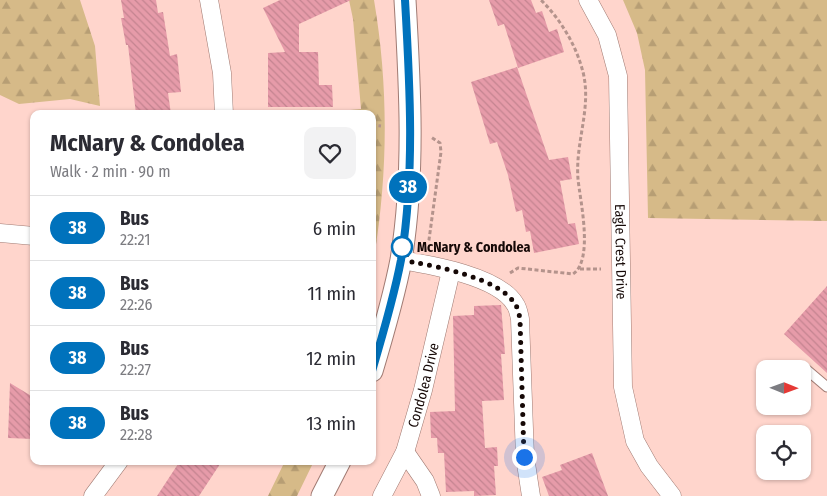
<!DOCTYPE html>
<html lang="en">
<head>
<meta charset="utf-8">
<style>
  :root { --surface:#fff; --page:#f2f2f3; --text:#2b2b33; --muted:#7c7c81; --line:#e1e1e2 }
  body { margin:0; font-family:"Fira Sans Condensed",sans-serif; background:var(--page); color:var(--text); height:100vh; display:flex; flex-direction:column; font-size:19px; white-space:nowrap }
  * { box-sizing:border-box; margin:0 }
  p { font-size:16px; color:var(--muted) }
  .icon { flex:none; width:28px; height:28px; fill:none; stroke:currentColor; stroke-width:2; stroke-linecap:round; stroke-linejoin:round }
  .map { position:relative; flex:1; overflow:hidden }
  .sheet { position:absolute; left:30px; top:110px; width:346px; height:355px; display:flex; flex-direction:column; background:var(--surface); border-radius:10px; box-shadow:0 1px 4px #0004 }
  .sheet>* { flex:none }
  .badge { padding:0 10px; border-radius:16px; font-size:18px; line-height:32px }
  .needle { width:32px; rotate:91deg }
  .tools { position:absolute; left:756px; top:360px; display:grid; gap:10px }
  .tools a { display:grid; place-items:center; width:55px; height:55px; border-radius:10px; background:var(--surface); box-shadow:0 1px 4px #0004; font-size:25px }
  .you { position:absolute; width:25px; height:25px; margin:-12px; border:4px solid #fff; border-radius:50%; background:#1a73e8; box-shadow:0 0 0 8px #1a73e833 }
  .map>.badge { position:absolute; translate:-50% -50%; box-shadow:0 0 0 2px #fff }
  .round { display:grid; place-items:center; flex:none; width:52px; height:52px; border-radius:10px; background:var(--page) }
  .headline { display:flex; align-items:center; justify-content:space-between; height:85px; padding:0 20px }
  h1 { font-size:24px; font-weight:700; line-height:38px }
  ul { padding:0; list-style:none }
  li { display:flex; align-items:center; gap:15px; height:65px; padding:0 20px; border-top:1px solid var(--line) }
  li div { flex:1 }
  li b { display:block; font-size:19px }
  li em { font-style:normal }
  li .badge { min-width:55px; font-weight:700; text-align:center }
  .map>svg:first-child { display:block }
  .forest { fill:url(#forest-firs) }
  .building { fill:url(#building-back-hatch) }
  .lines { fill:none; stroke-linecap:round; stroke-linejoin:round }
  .service-casing { stroke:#a17b73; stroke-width:11 }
  .minor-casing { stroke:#a17b73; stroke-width:19 }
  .tertiary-casing { stroke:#a17b73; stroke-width:23 }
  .path { stroke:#b4938c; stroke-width:3; stroke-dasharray:4 2.5; stroke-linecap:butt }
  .service { stroke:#fff; stroke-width:9 }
  .minor { stroke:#fff; stroke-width:18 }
  .tertiary { stroke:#fff; stroke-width:21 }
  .line-casing { stroke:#fff; stroke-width:11 }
  .line { stroke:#0072bc; stroke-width:8 }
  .walk { stroke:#150806; stroke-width:5; stroke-dasharray:0 9 }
  .stop-dot { fill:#fff; stroke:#0072bc; stroke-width:2.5 }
  .labels { text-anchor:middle; stroke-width:5; stroke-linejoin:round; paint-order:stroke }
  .stop-label { font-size:14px; font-weight:bold; fill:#150806; stroke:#ffd5cc; text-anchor:start }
  .street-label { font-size:14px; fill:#150806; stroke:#ffd5cc }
</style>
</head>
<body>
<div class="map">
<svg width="827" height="496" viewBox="0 0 827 496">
  <defs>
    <pattern id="forest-firs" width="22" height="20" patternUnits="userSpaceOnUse" patternTransform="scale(1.25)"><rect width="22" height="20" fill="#d6ba88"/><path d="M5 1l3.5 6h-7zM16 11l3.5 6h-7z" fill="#b79e74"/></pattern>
    <pattern id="building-back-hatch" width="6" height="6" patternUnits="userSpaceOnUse" patternTransform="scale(1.25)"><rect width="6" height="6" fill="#e69ba9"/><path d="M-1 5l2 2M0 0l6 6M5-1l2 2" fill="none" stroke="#c48490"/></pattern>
  </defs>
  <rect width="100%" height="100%" fill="#ffd5cc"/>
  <path class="forest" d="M 0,0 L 80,0 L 95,46 L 100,106 L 70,99 L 19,104 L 0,95 Z
    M 349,0 L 374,0 C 389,88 388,176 373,264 L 372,114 L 306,114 L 361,109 L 353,19 Z
    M 623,0 L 827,0 L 827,221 L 648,218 L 645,70 L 637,33 Z
    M 285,461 L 314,461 L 297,496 L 268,496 Z"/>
  <path class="building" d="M 121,0 L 156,0 L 158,13 L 163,12 L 170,56 L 177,54 L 181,92 L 168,93 L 171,114 L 136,114 L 128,45 L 126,45 L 121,18 L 124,18 Z
    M 280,0 L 351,0 L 299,24 L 299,52 L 318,52 L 319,85 L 332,85 L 333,107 L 268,107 L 268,53 L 285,52 L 263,8 Z
    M 489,0 L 531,0 L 536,13 L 542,11 L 549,32 L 557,29 L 564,52 L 518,68 L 504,24 L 498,26 Z
    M 517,67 L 549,160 L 568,157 L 572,179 L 560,181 L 568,224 L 575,223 L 579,244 L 534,253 L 530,231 L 526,232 L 522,210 L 516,212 L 508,175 L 497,142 L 490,144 L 471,82 Z
    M 827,286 L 827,373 L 784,334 Z
    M 501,305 L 505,354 L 501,354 L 504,400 L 482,401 L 485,448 L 497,447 L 498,466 L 494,466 L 496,495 L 474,496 L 474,491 L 446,492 L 444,453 L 438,453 L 437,438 L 431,438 L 430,412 L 455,411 L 453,316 L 474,315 L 474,306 Z
    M 10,383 L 33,397 L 34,439 L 8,438 Z
    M 592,453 L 608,496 L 549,496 L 542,477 L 562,470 L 560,465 Z
    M 180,461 L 222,461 L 199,496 L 157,496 Z"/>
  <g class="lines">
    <g class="service-casing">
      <path id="service" d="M 807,370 L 827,387"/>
    </g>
    <g class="minor-casing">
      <g id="minor">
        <path d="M 209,0 L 222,73 L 224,114"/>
        <path id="s1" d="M 588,0 L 607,35 L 618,76 L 623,387 L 635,441 L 649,466 L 672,496"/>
        <path d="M 0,233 L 34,236"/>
        <path d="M 401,260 C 431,265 498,276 515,304 C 518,308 519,314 520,319 L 525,457 L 531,496"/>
        <path d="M 405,452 L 425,481 L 431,496"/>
        <path d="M 93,496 L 119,461"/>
        <path id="s2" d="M 382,496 L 405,452 L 423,390 L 451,271"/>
      </g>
    </g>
    <g class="tertiary-casing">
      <path id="tertiary" d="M 372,371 C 383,334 394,297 401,260 C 415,174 410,86 405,0
        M 322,496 L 340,461"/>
    </g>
    <path class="path" d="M 372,125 L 381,126
      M 428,247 L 441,152 L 440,143 L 431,137
      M 580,269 L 601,269
      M 510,273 L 518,268 L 573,274 C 594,260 580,200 578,179 C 575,142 592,108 583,72 C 576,45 561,20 541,0"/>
    <use href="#service" class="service"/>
    <use href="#minor" class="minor"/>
    <use href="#tertiary" class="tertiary"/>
  </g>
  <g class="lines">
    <g class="line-casing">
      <path id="line" d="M 372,371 C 383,334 394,297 401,260 C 415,174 410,86 405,0"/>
    </g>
    <use href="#line" class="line"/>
    <path class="walk" d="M 402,247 L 412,262 C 440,267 500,279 515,304 C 518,308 519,314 520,319 L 524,457"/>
  </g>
  <circle class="stop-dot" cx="402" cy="247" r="10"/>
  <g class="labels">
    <g class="stop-label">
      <text x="417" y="252">McNary &amp; Condolea</text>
    </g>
    <g class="street-label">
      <text dy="5" stroke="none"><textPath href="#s1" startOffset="258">Eagle Crest Drive</textPath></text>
      <text dy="5" stroke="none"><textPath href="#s2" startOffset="119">Condolea Drive</textPath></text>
    </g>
  </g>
</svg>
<div class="tools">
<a><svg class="needle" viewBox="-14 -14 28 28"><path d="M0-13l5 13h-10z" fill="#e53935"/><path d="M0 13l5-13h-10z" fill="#7c7c81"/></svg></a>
<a><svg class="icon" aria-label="locate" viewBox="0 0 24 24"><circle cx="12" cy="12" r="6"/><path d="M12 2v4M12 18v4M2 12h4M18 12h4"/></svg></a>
</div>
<div class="you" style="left:524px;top:457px"></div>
<b class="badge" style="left:408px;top:187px;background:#0072bc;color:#fff">38</b>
<section class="sheet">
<div class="headline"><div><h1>McNary &amp; Condolea</h1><p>Walk · 2 min · 90 m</p></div><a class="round"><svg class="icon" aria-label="heart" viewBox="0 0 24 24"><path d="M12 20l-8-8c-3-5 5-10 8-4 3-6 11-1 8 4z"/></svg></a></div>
<ul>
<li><span class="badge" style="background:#0072bc;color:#fff">38</span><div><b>Bus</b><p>22:21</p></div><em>6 min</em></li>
<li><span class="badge" style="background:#0072bc;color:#fff">38</span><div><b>Bus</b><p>22:26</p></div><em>11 min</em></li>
<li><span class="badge" style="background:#0072bc;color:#fff">38</span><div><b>Bus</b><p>22:27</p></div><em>12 min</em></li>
<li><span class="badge" style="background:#0072bc;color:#fff">38</span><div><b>Bus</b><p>22:28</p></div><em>13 min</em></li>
</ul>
</section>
</div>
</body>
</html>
